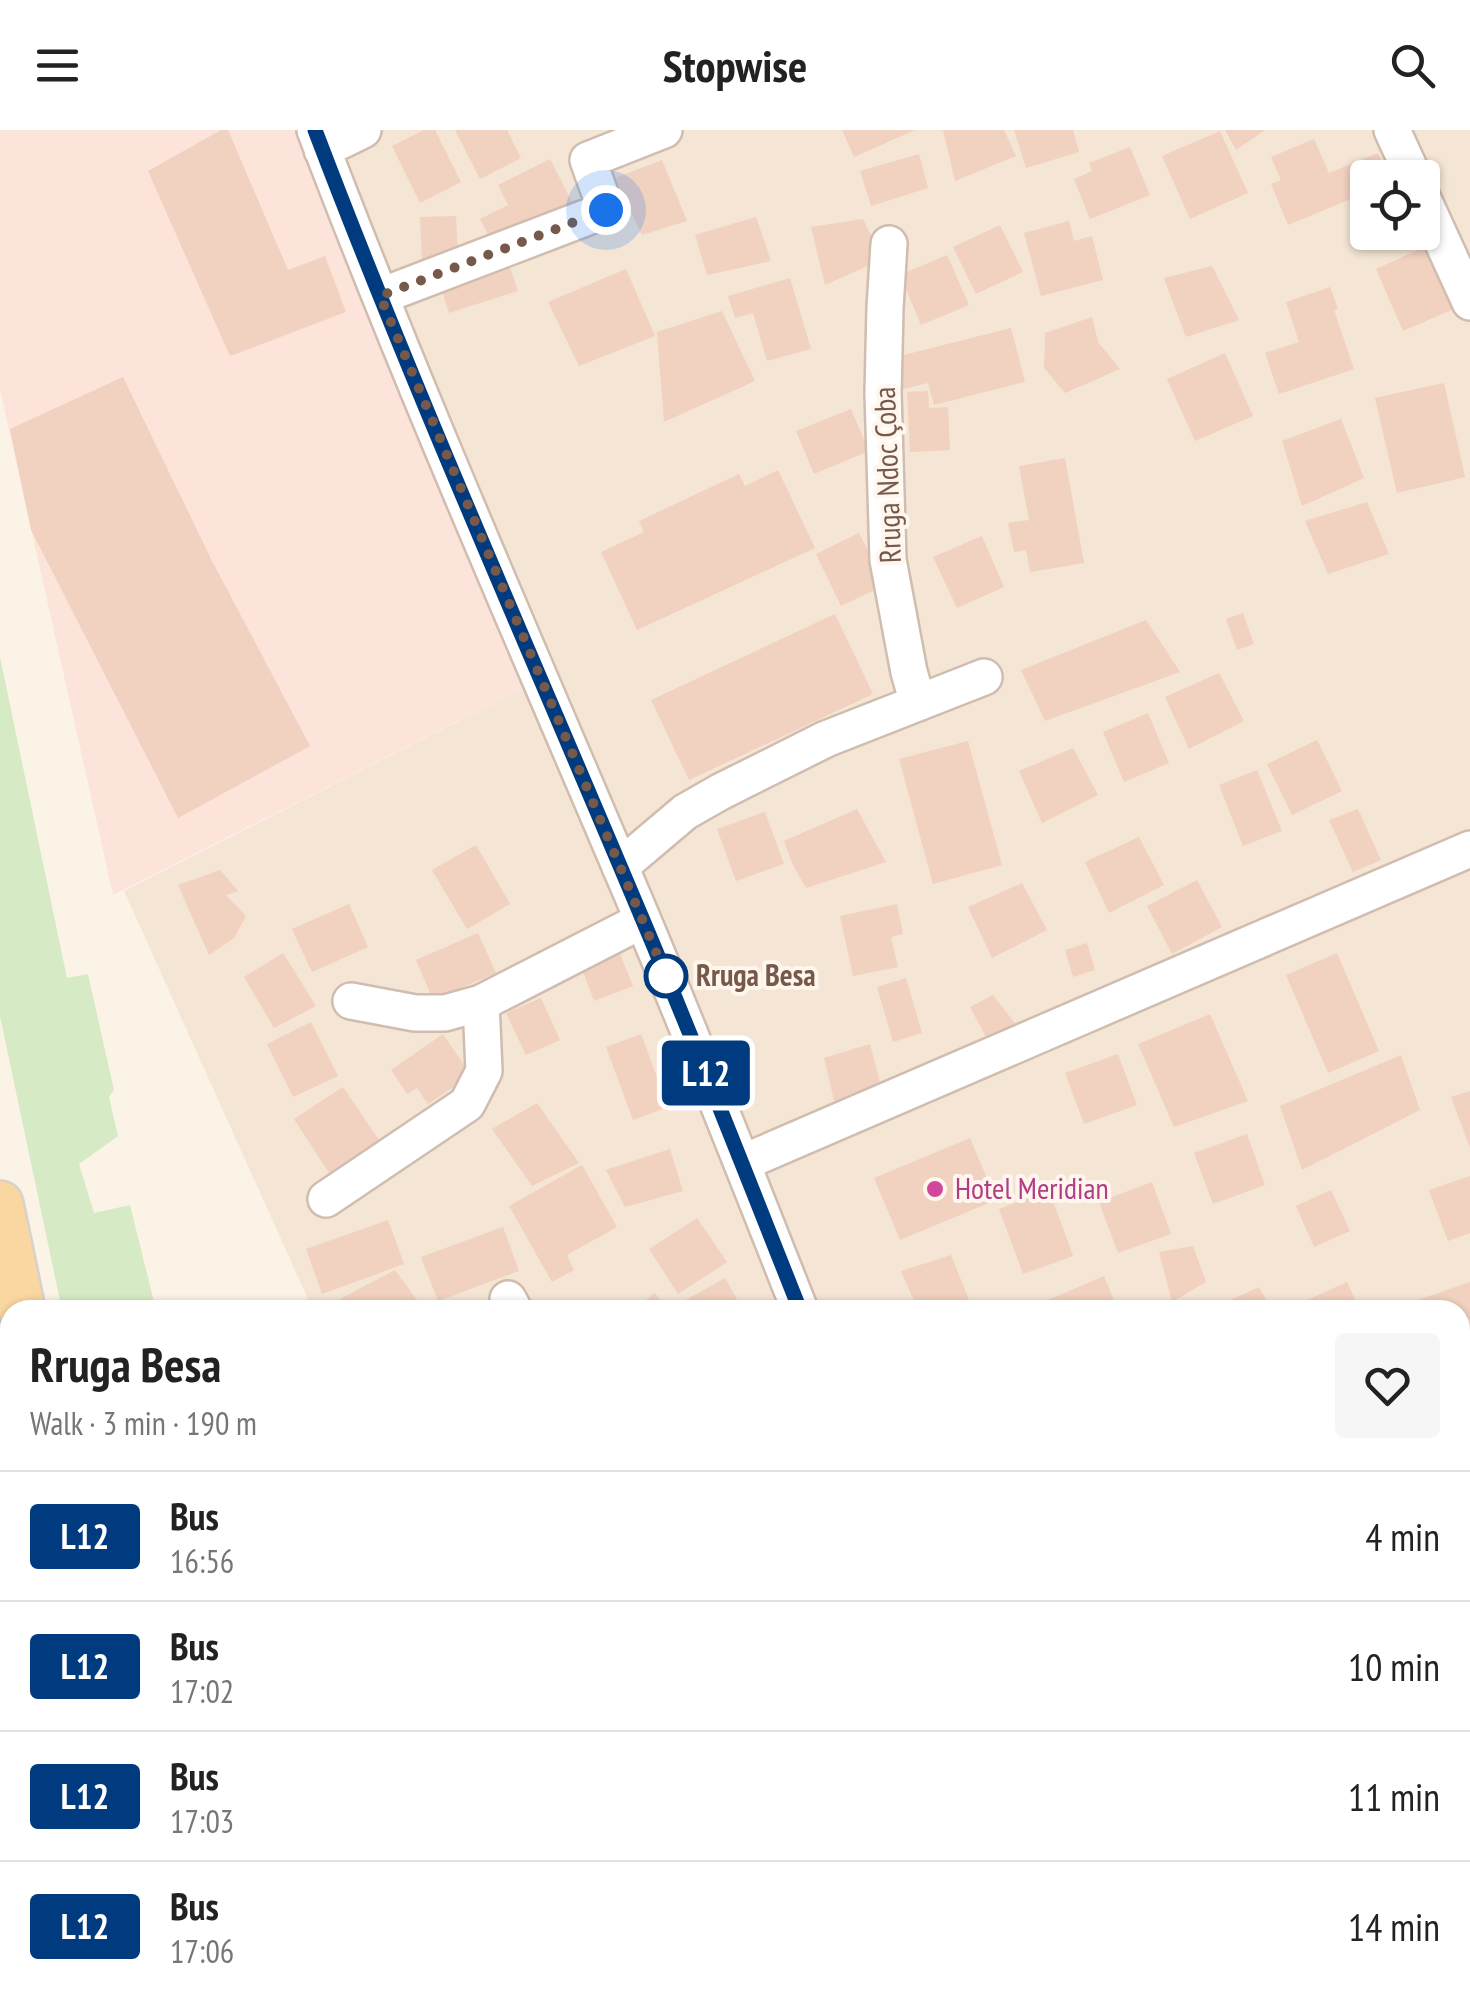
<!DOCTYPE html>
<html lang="en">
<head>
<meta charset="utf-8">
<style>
  :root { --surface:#fff; --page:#f6f6f6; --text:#222; --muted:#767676; --line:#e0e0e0 }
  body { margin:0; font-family:"PT Sans Narrow",sans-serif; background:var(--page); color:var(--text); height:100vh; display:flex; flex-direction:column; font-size:38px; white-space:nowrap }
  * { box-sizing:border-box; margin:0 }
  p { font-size:32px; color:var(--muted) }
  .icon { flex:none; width:55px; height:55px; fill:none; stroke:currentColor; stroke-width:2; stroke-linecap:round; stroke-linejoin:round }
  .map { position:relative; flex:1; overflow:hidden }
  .details { position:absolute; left:0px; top:1170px; width:1470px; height:712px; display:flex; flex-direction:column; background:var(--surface); border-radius:30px 30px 0 0; box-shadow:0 2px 8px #0004 }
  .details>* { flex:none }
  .badge { padding:0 20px; border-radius:8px; font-size:35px; line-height:65px }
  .tools { position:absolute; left:1350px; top:30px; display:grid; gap:20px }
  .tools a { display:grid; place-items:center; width:90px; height:90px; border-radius:10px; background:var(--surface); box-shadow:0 2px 8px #0004; font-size:50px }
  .you { position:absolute; width:50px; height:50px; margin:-25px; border:8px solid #fff; border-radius:50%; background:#1a73e8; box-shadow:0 0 0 15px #1a73e833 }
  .map>.badge { position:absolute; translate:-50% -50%; box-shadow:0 0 0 5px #fff }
  .round { display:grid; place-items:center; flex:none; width:105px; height:105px; border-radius:10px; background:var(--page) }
  .headline { display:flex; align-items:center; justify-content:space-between; height:170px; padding:0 30px }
  h1 { font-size:48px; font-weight:700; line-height:75px }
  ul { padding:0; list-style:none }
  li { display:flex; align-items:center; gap:30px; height:130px; padding:0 30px; border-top:2px solid var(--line) }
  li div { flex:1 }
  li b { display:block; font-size:38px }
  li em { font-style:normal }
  li .badge { min-width:110px; font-weight:700; text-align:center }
  header { display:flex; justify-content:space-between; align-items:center; height:130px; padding:0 30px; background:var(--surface); font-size:45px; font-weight:700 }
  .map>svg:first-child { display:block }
  .residential { fill:#f4e5d5; fill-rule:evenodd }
  .commercial { fill:#fce4db }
  .green { fill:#d5eac5 }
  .building { fill:#f1d1bf }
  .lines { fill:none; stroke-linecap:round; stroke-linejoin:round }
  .minor-casing { stroke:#d0bdaf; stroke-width:40 }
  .major-casing { stroke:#d9d1cd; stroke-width:50 }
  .minor { stroke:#fff; stroke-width:35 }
  .major { stroke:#fad6a1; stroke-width:45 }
  .line-casing { stroke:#fff; stroke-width:22 }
  .line { stroke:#003b80; stroke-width:15 }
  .walk { stroke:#76594b; stroke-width:10; stroke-dasharray:0 18 }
  .stop-dot { fill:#fff; stroke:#003b80; stroke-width:5 }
  .hotel-dot { fill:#d1479c; stroke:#fff7ed; stroke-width:4 }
  .labels { text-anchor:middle; stroke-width:8; stroke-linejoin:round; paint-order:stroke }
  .street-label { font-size:30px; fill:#76594b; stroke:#fff7ed }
  .stop-label { font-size:30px; font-weight:bold; fill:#76594b; stroke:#fff7ed; text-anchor:start }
  .hotel-label { font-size:30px; fill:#b23c85; stroke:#fff7ed; text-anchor:start }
</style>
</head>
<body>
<header><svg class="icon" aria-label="menu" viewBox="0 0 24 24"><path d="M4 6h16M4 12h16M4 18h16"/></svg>Stopwise<svg class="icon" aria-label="search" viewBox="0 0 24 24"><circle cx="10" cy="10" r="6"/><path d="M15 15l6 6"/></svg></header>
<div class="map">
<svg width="1470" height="1882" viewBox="0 0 1470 1882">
  <rect width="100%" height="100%" fill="#fcf3e7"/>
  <path class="residential" d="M 315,0 L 1470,0 L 1470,1882 L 652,1882 L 647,1873 L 1460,1872 L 1460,1180 L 313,1180 L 124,761 L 540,550 ZM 1368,48 L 1422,48 L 1422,102 L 1368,102 Z"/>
  <path class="commercial" d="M 0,0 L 315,0 L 540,550 L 113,765 L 0,260 Z"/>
  <path class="green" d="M 0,527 L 67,848 L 88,844 L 114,960 L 109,967 L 118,1006 L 79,1034 L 94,1083 L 130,1075 L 154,1172 L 124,1180 L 62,1180 L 0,886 Z
    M 0,1464 L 10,1512 L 10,1872 L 85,1873 L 87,1882 L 10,1882 L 0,1836 Z"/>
  <path class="building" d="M 221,0 L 228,0 L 288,140 L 325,126 L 346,182 L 230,226 L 148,41 Z
    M 424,0 L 435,0 L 461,52 L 420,73 L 392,16 Z
    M 455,0 L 507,0 L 521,28 L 480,49 Z
    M 842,0 L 915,0 L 854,27 Z
    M 943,0 L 1004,0 L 1016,26 L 955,51 Z
    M 1014,0 L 1073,0 L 1079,22 L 1026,38 Z
    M 1225,0 L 1265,0 L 1236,20 Z
    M 1220,1 L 1248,63 L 1190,89 L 1162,26 Z
    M 1314,9 L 1329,43 L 1378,23 L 1388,48 L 1368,48 L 1368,62 L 1288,95 L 1271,54 L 1281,50 L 1271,27 Z
    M 1130,17 L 1150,65 L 1090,89 L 1074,49 L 1092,41 L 1089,33 Z
    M 919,24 L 928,58 L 871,76 L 860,41 Z
    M 550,29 L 572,72 L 492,112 L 480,89 L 508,75 L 498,55 Z
    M 662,30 L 687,91 L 642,105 L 615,48 Z
    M 456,86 L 458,129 L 422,131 L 420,87 Z
    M 756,87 L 771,131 L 707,145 L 695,105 Z
    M 863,89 L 883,129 L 825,155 L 811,97 Z
    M 1069,91 L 1074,111 L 1092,106 L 1103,150 L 1041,166 L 1024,103 Z
    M 1000,95 L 1023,142 L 976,164 L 953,117 Z
    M 1433,113 L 1461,176 L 1403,201 L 1376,139 Z
    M 947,125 L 969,175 L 921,195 L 900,145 Z
    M 508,132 L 518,161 L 449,183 L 440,155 Z
    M 1212,136 L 1239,190 L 1186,207 L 1164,148 Z
    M 626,139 L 655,206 L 579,236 L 548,172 Z
    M 790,148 L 811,219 L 767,231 L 753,183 L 735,188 L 728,166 Z
    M 1330,157 L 1338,179 L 1334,180 L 1354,239 L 1279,264 L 1265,223 L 1299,212 L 1286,172 Z
    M 722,181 L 755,251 L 664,292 L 657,202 Z
    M 1092,187 L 1098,212 L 1120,239 L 1065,263 L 1044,238 L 1045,203 Z
    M 1011,198 L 1025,252 L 934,275 L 928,253 L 900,260 L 892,228 Z
    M 1225,223 L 1253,286 L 1195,311 L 1167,249 Z
    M 123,247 L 213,433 L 310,616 L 178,688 L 31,400 L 10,299 Z
    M 1444,253 L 1465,347 L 1397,363 L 1375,268 Z
    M 928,261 L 929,278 L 948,277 L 950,320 L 910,322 L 907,262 Z
    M 851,279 L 869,321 L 814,344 L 796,301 Z
    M 1341,289 L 1364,348 L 1302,376 L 1282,311 Z
    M 1065,328 L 1084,433 L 1030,442 L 1026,420 L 1014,422 L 1008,393 L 1029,390 L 1019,336 Z
    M 778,340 L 815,418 L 637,500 L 601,422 L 644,402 L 639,391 L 739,344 L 745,356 Z
    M 1367,372 L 1389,424 L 1328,444 L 1305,391 Z
    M 859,403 L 885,455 L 841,476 L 816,424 Z
    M 982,406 L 1004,457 L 957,478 L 933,427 Z
    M 1243,483 L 1254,514 L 1237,520 L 1226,489 Z
    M 835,484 L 873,564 L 689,650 L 651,570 Z
    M 1146,490 L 1180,542 L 1045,591 L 1021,540 Z
    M 1219,543 L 1244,591 L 1189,619 L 1165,567 Z
    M 1148,583 L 1169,633 L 1124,652 L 1103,602 Z
    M 1317,610 L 1342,661 L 1292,685 L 1267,634 Z
    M 968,611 L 1002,735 L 933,754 L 899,629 Z
    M 1073,618 L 1098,665 L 1042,693 L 1019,641 Z
    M 1257,640 L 1282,701 L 1243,716 L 1219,655 Z
    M 857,679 L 886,732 L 806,758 L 792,733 L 784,711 Z
    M 1358,679 L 1381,730 L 1353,742 L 1329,690 Z
    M 765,682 L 784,734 L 736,751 L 717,699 Z
    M 1139,707 L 1164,755 L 1109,783 L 1085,732 Z
    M 476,715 L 510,774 L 467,799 L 432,740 Z
    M 220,740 L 238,761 L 226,765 L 246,786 L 234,808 L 209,825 L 178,755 Z
    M 1197,750 L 1222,797 L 1172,824 L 1147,776 Z
    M 1022,753 L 1047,800 L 992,828 L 968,777 Z
    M 349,774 L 368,817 L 312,842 L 292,799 Z
    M 897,774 L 903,804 L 891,807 L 898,837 L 853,846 L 840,786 Z
    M 478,803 L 496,843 L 433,870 L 416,830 Z
    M 1087,813 L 1095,840 L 1073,847 L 1065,820 Z
    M 283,823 L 316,876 L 274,898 L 244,847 Z
    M 1337,823 L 1379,921 L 1328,943 L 1286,845 Z
    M 620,824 L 633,856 L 594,871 L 582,839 Z
    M 906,848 L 922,903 L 893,912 L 877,857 Z
    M 993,865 L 1017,896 L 989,913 L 970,877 Z
    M 541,868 L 560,910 L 526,925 L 506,883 Z
    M 1210,884 L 1248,971 L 1174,997 L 1138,914 Z
    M 311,892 L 338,946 L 293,967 L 267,914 Z
    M 443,904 L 471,945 L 428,974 L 417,958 L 407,964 L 391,940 Z
    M 641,904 L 668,977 L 633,990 L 606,917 Z
    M 870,914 L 882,960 L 835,974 L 824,928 Z
    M 1118,924 L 1137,975 L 1084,994 L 1065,943 Z
    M 1401,925 L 1420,980 L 1302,1040 L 1280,976 Z
    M 343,957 L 379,1010 L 329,1043 L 294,989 Z
    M 1470,961 L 1470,1018 L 1451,967 Z
    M 537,973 L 579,1033 L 532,1056 L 492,999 Z
    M 1247,1004 L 1265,1055 L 1213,1074 L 1194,1023 Z
    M 970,1008 L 996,1070 L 900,1110 L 874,1048 Z
    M 670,1019 L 683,1061 L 625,1077 L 606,1040 Z
    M 582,1035 L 617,1097 L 567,1125 L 574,1140 L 552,1152 L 509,1076 Z
    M 1470,1046 L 1470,1103 L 1448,1111 L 1429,1060 Z
    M 1152,1052 L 1171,1104 L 1118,1123 L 1099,1072 Z
    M 1049,1060 L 1073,1126 L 1023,1144 L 999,1079 Z
    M 1331,1060 L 1350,1101 L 1314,1117 L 1296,1076 Z
    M 697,1088 L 727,1132 L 678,1164 L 649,1119 Z
    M 388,1090 L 404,1134 L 322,1164 L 306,1119 Z
    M 503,1097 L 519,1141 L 438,1171 L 421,1127 Z
    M 1193,1116 L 1206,1152 L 1172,1172 L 1159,1122 Z
    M 951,1125 L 973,1180 L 918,1180 L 901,1141 Z
    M 395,1140 L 417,1170 L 398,1180 L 343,1180 L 340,1169 Z
    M 1104,1146 L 1118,1180 L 1036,1180 L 1034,1176 Z
    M 725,1148 L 743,1180 L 686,1180 L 682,1172 Z
    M 1347,1152 L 1360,1180 L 1311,1180 L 1305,1171 Z
    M 1470,1152 L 1470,1189 L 1460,1192 L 1460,1180 L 1389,1180 Z
    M 1259,1157 L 1272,1180 L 1209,1180 Z
    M 655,1163 L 668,1180 L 633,1180 Z
    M 1470,1264 L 1470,1319 L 1467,1320 L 1460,1300 L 1460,1267 Z
    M 1460,1340 L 1470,1359 L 1470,1378 L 1460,1384 Z
    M 1470,1517 L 1470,1582 L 1460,1565 L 1460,1523 Z
    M 1470,1683 L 1470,1801 L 1460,1806 L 1460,1689 Z"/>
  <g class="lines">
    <g class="minor-casing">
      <path id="minor" d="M 315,0 C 416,266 531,526 642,788 C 697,918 748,1049 800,1180
        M 1392,0 L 1414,48
        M 322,20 L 363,0
        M 1422,67 L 1470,172
        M 889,114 L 885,178 L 883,263 L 888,430 L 909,542 L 918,573
        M 381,166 L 606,80 L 588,30 L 664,0
        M 620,737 L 685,682 L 720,662 L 826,609 L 984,547
        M 351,871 L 415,883 L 445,883 L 481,873 L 643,790
        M 742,1033 L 1470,719
        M 326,1069 L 467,974 L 484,941 L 481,873
        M 508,1169 L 514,1180
        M 1460,1248 L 1470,1245
        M 0,1258 L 10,1255
        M 1460,1834 L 1470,1829
        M 1159,1872 L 1164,1882
        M 401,1882 L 404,1872
        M 1368,1882 L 1386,1872"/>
    </g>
    <g class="major-casing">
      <path id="major" d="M 0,1074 L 22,1180
        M 0,1279 L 10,1327
        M 124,1872 L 126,1882
        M 167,1872 L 169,1882"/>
    </g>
    <use href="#minor" class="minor"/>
    <use href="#major" class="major"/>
  </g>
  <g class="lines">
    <g class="line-casing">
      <path id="line" d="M 315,0 C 416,266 532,526 642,788 C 697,918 748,1049 800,1180"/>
    </g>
    <use href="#line" class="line"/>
    <path class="walk" d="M 606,80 L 380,166 L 666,846"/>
  </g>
  <circle class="stop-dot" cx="666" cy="846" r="20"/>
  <circle class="hotel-dot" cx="935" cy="1059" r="10"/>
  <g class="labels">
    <g class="street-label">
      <text transform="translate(888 345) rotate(-92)" y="10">Rruga Ndoc Çoba</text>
    </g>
    <g class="stop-label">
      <text x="696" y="856">Rruga Besa</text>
    </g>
    <g class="hotel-label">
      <text x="955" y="1069">Hotel Meridian</text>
    </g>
  </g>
</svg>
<div class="tools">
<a><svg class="icon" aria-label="locate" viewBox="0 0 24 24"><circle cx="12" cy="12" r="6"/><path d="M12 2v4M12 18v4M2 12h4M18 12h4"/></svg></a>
</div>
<div class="you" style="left:606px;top:80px"></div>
<b class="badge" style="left:706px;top:943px;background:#003b80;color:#fff">L12</b>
<section class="details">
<div class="headline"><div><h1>Rruga Besa</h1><p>Walk · 3 min · 190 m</p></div><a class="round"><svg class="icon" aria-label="heart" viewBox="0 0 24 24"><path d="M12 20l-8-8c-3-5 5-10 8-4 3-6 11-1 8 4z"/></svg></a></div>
<ul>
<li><span class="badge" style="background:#003b80;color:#fff">L12</span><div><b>Bus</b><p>16:56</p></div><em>4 min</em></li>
<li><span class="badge" style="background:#003b80;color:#fff">L12</span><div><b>Bus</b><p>17:02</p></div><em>10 min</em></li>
<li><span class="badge" style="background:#003b80;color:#fff">L12</span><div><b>Bus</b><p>17:03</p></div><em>11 min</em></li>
<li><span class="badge" style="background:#003b80;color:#fff">L12</span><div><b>Bus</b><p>17:06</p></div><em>14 min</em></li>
</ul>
</section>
</div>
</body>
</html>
